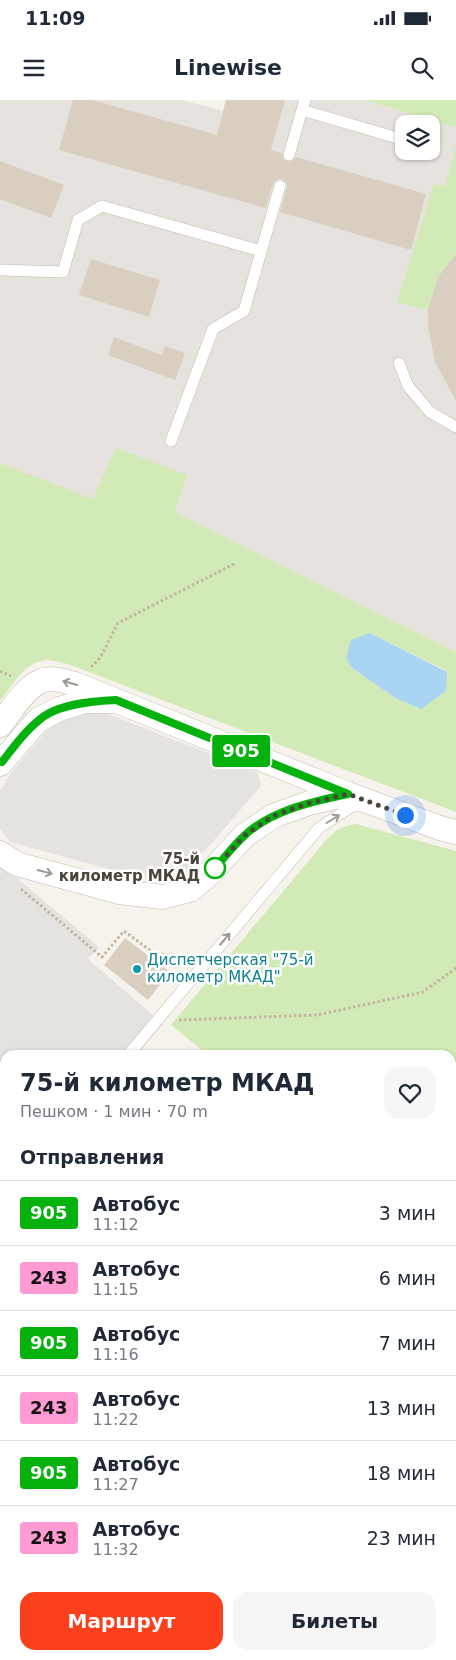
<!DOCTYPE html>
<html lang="ru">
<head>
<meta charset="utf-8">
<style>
  :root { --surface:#fff; --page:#f6f6f7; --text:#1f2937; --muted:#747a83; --line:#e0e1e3; --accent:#fc3f1d }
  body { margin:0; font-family:"DejaVu Sans",sans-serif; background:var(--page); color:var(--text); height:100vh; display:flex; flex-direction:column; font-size:19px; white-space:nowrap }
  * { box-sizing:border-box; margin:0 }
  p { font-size:16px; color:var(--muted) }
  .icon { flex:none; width:28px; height:28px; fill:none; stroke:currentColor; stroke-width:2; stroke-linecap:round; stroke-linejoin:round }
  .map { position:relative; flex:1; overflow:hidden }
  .panel { position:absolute; left:0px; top:950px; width:456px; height:610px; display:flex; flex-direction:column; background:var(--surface); border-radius:15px 15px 0 0; box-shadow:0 1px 4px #0004 }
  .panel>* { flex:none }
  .badge { padding:0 10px; border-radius:4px; font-size:18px; line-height:32px }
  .controls { position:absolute; left:395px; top:15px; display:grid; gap:10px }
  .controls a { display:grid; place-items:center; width:45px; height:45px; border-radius:10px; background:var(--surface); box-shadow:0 1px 4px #0004; font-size:25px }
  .you { position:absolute; width:25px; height:25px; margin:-12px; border:4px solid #fff; border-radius:50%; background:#1a73e8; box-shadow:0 0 0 8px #1a73e833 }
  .map>.badge { position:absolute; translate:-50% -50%; box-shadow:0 0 0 2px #fff }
  h2 { padding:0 20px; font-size:19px; line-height:45px }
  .round { display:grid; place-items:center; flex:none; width:52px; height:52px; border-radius:15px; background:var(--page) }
  .overview { display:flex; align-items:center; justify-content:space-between; height:85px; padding:0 20px }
  h1 { font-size:24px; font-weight:600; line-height:38px }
  .cta { display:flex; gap:10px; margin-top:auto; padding:10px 20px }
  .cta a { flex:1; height:58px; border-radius:15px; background:var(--accent); color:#fff; font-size:20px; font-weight:600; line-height:58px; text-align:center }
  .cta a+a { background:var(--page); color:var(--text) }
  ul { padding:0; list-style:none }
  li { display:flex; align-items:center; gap:15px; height:65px; padding:0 20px; border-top:1px solid var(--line) }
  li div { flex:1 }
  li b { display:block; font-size:19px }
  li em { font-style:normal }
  li .badge { min-width:55px; font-weight:700; text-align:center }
  .status { display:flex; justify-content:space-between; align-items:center; height:35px; padding:0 25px; background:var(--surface); direction:ltr }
  .status svg { height:14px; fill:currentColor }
  header { display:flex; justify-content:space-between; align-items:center; height:65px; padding:0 20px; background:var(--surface); font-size:22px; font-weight:600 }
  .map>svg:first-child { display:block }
  .commercial { fill:#f7ead8 }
  .industrial { fill:#e6e2dd; fill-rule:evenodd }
  .green { fill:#d2eab5; fill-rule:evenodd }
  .parking { fill:#e5e3e0 }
  .water { fill:#a9d4f2 }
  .building { fill:#d8cfc1 }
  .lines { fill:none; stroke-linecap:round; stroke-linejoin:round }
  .service-casing { stroke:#c2bbae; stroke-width:12 }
  .minor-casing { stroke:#c2bbae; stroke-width:25 }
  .path { stroke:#c4b79f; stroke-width:3; stroke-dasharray:2.5 2.5; stroke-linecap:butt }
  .service { stroke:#fff; stroke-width:11 }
  .minor { stroke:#fff; stroke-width:24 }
  .oneway { stroke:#9c9892 }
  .line-casing { stroke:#fff; stroke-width:11 }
  .line { stroke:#05b10d; stroke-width:8 }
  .walk { stroke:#4b4439; stroke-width:5; stroke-dasharray:0 9 }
  .stop-dot { fill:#fff; stroke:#05b10d; stroke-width:2.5 }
  .culture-dot { fill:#0f9aa8; stroke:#fff; stroke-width:2 }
  .labels { text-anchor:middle; stroke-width:5; stroke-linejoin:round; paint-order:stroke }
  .stop-label { font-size:15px; font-weight:bold; fill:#4b4439; stroke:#fff; text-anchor:end }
  .culture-label { font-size:15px; fill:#0d838f; stroke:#fff; text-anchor:start }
</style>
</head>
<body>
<div class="status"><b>11:09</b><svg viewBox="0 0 49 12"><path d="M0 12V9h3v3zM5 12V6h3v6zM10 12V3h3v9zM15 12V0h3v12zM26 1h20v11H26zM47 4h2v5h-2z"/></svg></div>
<header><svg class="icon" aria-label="menu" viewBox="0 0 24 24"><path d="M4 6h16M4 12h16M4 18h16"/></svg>Linewise<svg class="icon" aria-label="search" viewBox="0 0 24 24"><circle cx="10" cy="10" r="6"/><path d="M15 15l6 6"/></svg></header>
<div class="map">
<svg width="456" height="1560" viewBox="0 0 456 1560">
  <rect width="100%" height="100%" fill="#f6f3ec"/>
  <path class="commercial" d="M 456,1083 L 456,1560 L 234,1560 L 451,1555 L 451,1089 Z"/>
  <path class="industrial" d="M 0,0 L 182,0 L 223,11 L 226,0 L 364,0 L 456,27 L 456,552 L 175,412 L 187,375 L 93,400 L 0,363 ZM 404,24 L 431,24 L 431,51 L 404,51 Z"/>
  <path class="green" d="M 364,0 L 456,0 L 456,27 Z
    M 456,46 L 456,155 L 438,177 L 428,210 L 397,202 L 434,84 L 445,86 Z
    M 116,348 L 187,375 L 175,412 L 456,552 L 456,712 L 68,564 C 61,563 54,560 48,560 C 25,560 13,585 0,601 L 0,363 L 93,399 ZM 370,533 L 447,571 L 420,609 L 397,599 L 352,568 Z
    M 356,724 L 456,751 L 456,1083 L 451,1089 L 451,955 L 208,955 L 171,925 L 326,740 C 335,730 343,726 356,724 Z
    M 0,1036 L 5,1040 L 5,1555 L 451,1555 L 451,1544 L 456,1546 L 456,1560 L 0,1560 Z"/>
  <path class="parking" d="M 91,613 L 108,614 L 257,672 L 261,686 L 183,776 L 169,782 L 152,781 L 10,742 L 0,729 L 0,691 L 11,673 L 50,627 L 72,615 Z
    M 0,764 L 99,847 L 88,859 L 163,924 L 137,955 L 5,955 L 5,1040 L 0,1036 Z
    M 456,1083 L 456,1281 L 451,1284 L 451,1089 Z"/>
  <path class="water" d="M 370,533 L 447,572 L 446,591 L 421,609 L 397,599 L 352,568 L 346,558 L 351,540 Z"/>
  <path class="building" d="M 73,0 L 92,0 L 217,35 L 226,0 L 285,0 L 271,50 L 282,53 L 284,60 L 291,62 L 296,57 L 426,94 L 411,150 L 280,112 L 287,88 L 287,84 L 283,79 L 278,79 L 273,83 L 266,108 L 59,50 Z
    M 0,61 L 64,85 L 51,118 L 0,99 Z
    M 456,154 L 456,301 L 435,262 L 428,226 L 428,210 L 438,177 Z
    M 91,159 L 160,180 L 149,217 L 79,195 Z
    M 114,237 L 162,255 L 165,246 L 185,253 L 175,280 L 108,255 Z
    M 125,838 L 170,872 L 148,900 L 104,865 Z"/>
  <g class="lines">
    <g class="service-casing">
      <path id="service" d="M 305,0 L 302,10 L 404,40
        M 289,55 L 302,10
        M 0,170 L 63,172 L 78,120 L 102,106 L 261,151
        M 399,263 L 408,286 L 430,312 L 456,327
        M 171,341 L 213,229 L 244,211 L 280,86
        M 128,955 L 319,728 L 351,707 L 365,703
        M 0,997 L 5,1001
        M 451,1118 L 456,1112
        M 451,1277 L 456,1273
        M 451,1331 L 456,1336"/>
    </g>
    <g class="minor-casing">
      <path id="minor" d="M 0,625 C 11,611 27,584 44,580 C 53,577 66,582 75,584 L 348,694 L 440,728 L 456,732
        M 0,664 L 38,620 L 59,609 L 86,601 L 111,601
        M 0,753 L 17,764 L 119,792 L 163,797 L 190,790 L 210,773 L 245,735 L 273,716 L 309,703 L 348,694"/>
    </g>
    <path class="path" d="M 91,567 L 100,558 L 118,523 L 236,463
      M 0,571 L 11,576
      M 21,789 L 102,857 L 124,831 L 155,854 L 191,856
      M 179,920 L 317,915 L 423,892 L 456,868"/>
    <use href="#service" class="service"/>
    <use href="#minor" class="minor"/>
  </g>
  <defs><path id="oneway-shaft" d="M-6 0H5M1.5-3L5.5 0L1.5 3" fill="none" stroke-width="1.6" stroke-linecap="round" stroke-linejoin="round" transform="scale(1.25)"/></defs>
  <g class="oneway">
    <use href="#oneway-shaft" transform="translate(70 583) rotate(-164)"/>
    <use href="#oneway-shaft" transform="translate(333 719) rotate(-32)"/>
    <use href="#oneway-shaft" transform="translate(45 772) rotate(15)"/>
    <use href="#oneway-shaft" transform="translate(225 839) rotate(-50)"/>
  </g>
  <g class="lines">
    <g class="line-casing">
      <path id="line" d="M 2,662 C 13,648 24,632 38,621 C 56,604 92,601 116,600 L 348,694 C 312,702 271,710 244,736 C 234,745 225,757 215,768"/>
    </g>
    <use href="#line" class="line"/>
    <path class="walk" d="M 215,768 L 245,735 L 273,716 L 309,703 L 348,694 L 405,715"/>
  </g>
  <circle class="stop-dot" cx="215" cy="768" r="10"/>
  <circle class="culture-dot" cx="137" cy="869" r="5"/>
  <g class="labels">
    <g class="stop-label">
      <text x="200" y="764">75-й<tspan x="200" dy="17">километр МКАД</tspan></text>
    </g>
    <g class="culture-label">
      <text x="147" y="865">Диспетчерская "75-й<tspan x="147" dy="17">километр МКАД"</tspan></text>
    </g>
  </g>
</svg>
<div class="controls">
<a><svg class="icon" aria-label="layers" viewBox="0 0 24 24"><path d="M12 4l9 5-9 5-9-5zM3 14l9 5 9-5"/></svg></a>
</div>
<div class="you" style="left:405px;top:715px"></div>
<b class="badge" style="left:241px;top:651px;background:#05b10d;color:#fff">905</b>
<section class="panel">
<div class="overview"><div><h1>75-й километр МКАД</h1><p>Пешком · 1 мин · 70 m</p></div><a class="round"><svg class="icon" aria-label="heart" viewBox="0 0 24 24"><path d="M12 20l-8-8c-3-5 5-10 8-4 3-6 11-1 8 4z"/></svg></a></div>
<h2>Отправления</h2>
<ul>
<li><span class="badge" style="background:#05b10d;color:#fff">905</span><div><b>Автобус</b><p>11:12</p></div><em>3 мин</em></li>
<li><span class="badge" style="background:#ff9ad2;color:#111">243</span><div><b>Автобус</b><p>11:15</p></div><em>6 мин</em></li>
<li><span class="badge" style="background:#05b10d;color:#fff">905</span><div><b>Автобус</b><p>11:16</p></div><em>7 мин</em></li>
<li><span class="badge" style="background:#ff9ad2;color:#111">243</span><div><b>Автобус</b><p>11:22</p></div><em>13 мин</em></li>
<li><span class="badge" style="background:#05b10d;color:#fff">905</span><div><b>Автобус</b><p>11:27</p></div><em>18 мин</em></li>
<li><span class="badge" style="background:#ff9ad2;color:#111">243</span><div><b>Автобус</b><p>11:32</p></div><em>23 мин</em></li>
</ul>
<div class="cta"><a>Маршрут</a><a>Билеты</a></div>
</section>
</div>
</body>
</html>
